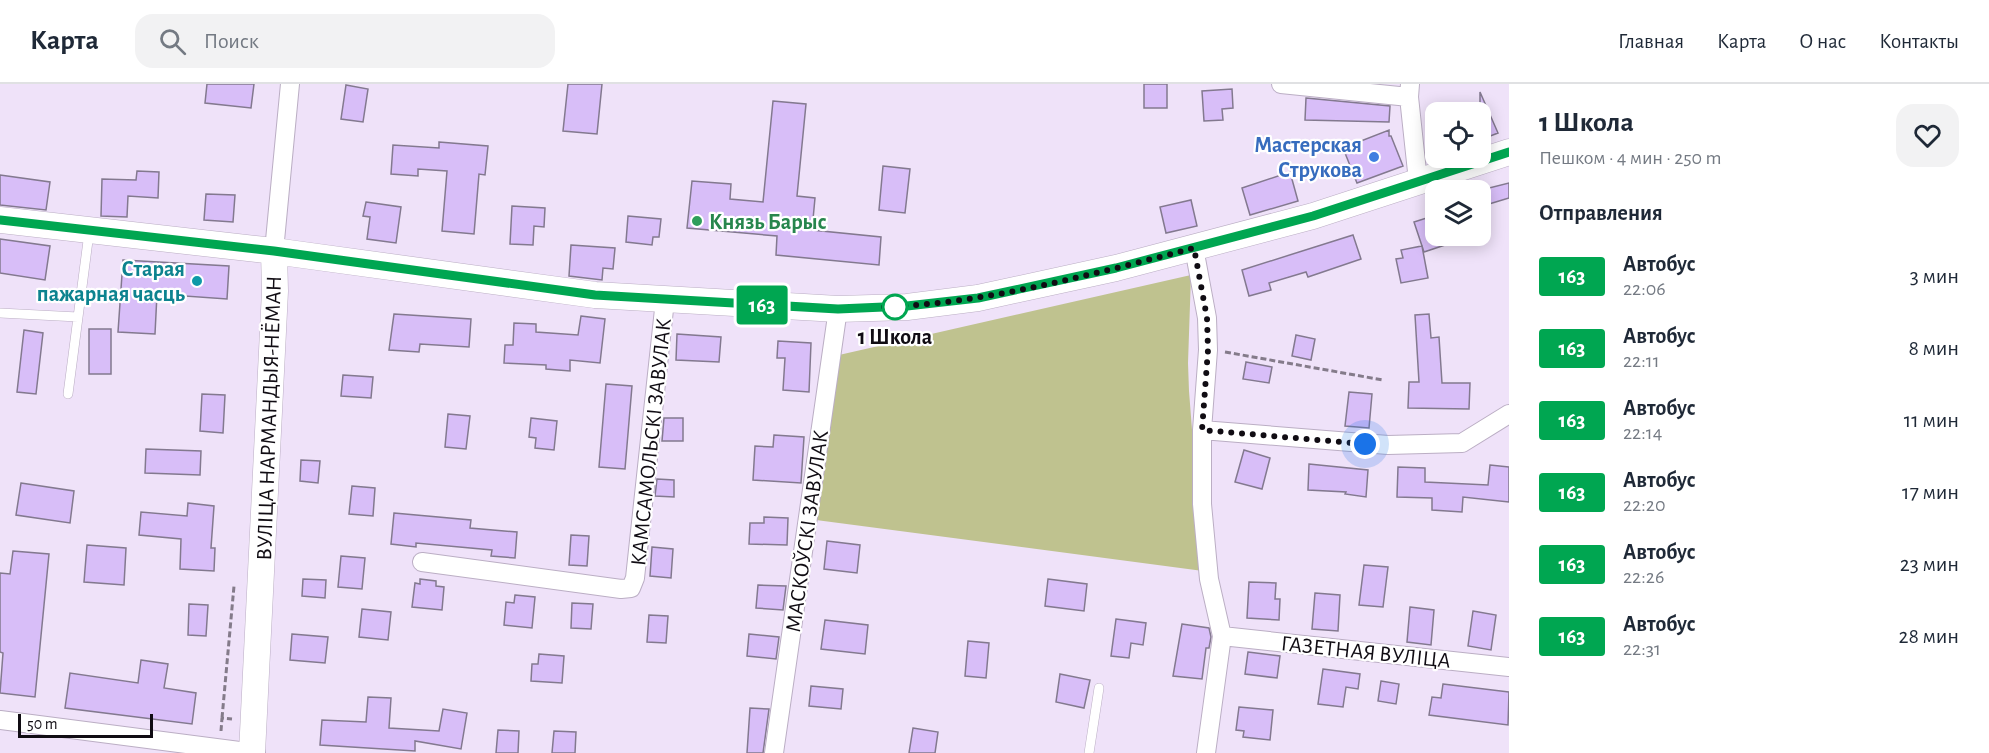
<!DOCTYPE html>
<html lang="ru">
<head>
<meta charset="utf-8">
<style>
  :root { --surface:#fff; --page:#f2f2f3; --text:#1f2937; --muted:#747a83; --line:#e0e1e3 }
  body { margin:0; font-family:"Alegreya Sans",sans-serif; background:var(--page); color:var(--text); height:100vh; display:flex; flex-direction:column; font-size:22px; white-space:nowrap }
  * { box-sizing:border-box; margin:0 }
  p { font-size:20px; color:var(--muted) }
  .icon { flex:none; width:33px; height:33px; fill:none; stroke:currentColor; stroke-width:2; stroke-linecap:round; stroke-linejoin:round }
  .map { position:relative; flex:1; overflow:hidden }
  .sheet { display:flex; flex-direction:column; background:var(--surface); width:480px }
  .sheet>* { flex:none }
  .badge { padding:0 12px; border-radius:4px; font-size:21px; line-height:39px }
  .controls { position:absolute; left:1425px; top:18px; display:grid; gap:12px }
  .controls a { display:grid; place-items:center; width:66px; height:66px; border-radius:12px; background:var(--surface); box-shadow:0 3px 15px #0003; font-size:30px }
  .scale { position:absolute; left:18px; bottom:15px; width:135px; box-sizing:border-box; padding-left:6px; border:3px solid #100c13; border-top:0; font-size:16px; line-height:21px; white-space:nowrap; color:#100c13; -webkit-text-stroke:4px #fff; paint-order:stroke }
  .you { position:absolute; width:30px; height:30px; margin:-15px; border:4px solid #fff; border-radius:50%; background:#1a73e8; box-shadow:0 0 0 9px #1a73e833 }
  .map>.badge { position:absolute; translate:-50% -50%; box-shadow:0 0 0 3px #fff }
  h2 { padding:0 30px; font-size:22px; line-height:54px }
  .round { display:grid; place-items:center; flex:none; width:63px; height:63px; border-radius:18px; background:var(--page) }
  .head { display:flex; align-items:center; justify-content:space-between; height:102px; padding:0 30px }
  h1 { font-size:28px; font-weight:700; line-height:45px }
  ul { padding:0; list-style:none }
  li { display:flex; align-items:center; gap:18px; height:72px; padding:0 30px }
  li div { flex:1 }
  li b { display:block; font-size:22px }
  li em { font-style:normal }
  li .badge { min-width:66px; font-weight:700; text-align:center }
  header { display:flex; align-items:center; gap:36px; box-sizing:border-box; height:84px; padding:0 30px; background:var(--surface); border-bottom:2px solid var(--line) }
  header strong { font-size:28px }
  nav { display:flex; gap:33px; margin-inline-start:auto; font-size:21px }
  .search { width:420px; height:54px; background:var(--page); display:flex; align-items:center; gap:15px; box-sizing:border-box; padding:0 21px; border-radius:18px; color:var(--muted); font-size:22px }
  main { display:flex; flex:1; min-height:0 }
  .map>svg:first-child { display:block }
  .green { fill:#bfc28f }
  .building { fill:#d8bef8; stroke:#83798f; stroke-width:1.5 }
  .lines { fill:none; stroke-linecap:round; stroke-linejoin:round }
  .lane-casing { stroke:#bbaec4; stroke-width:10 }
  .street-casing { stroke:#bbaec4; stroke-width:20 }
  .secondary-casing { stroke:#bbaec4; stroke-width:27 }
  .path { stroke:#847b8a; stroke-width:3; stroke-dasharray:6 3; stroke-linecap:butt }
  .lane { stroke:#fff; stroke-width:9 }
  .street { stroke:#fff; stroke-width:18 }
  .secondary { stroke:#fff; stroke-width:26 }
  .line-casing { stroke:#fff; stroke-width:14 }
  .line { stroke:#00a651; stroke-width:9 }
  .walk { stroke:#100c13; stroke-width:6; stroke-dasharray:0 10.8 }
  .shop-dot { fill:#3f7fe0; stroke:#fff; stroke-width:2 }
  .leisure-dot { fill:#2e9e5b; stroke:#fff; stroke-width:2 }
  .culture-dot { fill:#0f9aa8; stroke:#fff; stroke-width:2 }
  .stop-dot { fill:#fff; stroke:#00a651; stroke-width:3 }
  .labels { text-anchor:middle; stroke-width:4.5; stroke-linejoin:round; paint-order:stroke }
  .shop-label { font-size:22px; font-weight:bold; fill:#366cbe; stroke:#fff; text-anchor:end }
  .leisure-label { font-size:22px; font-weight:bold; fill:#27864d; stroke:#fff; text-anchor:start }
  .culture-label { font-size:22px; font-weight:bold; fill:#0d838f; stroke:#fff; text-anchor:end }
  .stop-label { font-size:22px; font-weight:bold; fill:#100c13; stroke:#fff }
  .street-label { font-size:22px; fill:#100c13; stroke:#fff }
</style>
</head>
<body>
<header>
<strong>Карта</strong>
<div class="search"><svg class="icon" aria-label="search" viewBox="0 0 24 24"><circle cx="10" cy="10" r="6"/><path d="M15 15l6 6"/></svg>Поиск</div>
<nav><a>Главная</a><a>Карта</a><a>О нас</a><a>Контакты</a></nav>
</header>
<main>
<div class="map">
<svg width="1509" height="669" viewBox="0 0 1509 669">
  <rect width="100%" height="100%" fill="#efe2f9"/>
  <path class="green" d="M 1191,191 L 1188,279 L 1189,307 L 1203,487 L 816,436 L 839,271 Z"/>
  <path class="building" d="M 207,0 L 254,0 L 251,24 L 205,19 Z
    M 568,0 L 602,0 L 597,50 L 563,47 Z
    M 1144,0 L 1167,0 L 1167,24 L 1144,24 Z
    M 346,1 L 368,5 L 363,38 L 341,35 Z
    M 1232,5 L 1233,24 L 1222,25 L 1223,36 L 1204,37 L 1202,7 Z
    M 1480,8 L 1498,49 L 1480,56 Z
    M 1306,14 L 1390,22 L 1389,38 L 1305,36 Z
    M 773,17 L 806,20 L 797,112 L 815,114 L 812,146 L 881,153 L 879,181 L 776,171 L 777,152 L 687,144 L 692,97 L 731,100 L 730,115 L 763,118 Z
    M 1389,46 L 1389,52 L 1391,52 L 1403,82 L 1357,99 L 1343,64 Z
    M 439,58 L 488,62 L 485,91 L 479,90 L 474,150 L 442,147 L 447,87 L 418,85 L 418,92 L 391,90 L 393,61 L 439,64 Z
    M 883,82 L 910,85 L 905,129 L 879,126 Z
    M 137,87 L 159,88 L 158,114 L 128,112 L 127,133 L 101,132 L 102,95 L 136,96 Z
    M 1290,88 L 1298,117 L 1250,131 L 1242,104 Z
    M 0,91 L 50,98 L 46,126 L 0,121 Z
    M 1509,99 L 1509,114 L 1489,120 L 1485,105 Z
    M 206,110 L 235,111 L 233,138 L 204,136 Z
    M 1191,116 L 1197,142 L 1166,149 L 1160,123 Z
    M 366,118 L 401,123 L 396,159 L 367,155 L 370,133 L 363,132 Z
    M 512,122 L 545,124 L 544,143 L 534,142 L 533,161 L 510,160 Z
    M 1436,131 L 1436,152 L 1465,152 L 1466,154 L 1424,168 L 1414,138 Z
    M 628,132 L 661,135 L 659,153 L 653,153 L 652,161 L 626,158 Z
    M 1353,151 L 1361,175 L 1308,193 L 1306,188 L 1269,199 L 1271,206 L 1249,212 L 1242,186 Z
    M 0,155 L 50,162 L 45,196 L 0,189 Z
    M 571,161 L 615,164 L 613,185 L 603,184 L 602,196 L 569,192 Z
    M 1422,162 L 1428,194 L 1401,199 L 1396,175 L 1403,174 L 1401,166 Z
    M 123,176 L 229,182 L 227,215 L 157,210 L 155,250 L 118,248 Z
    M 394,230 L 471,235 L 469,263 L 420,260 L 419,268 L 389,266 Z
    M 1429,230 L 1431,254 L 1439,253 L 1442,299 L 1470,299 L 1469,325 L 1408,324 L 1409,298 L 1419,298 L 1415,231 Z
    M 581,232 L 605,235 L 600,279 L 570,276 L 570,287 L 546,285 L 546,281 L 504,279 L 505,261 L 513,261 L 514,239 L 536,240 L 536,248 L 578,251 Z
    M 89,245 L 111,245 L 111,290 L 89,290 Z
    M 24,246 L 43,249 L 36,310 L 17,308 Z
    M 677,250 L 721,253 L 719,278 L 676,276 Z
    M 1296,251 L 1315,255 L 1311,276 L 1292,272 Z
    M 778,257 L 811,259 L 809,308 L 783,306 L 785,274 L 777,274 Z
    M 1246,278 L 1272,283 L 1269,299 L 1243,295 Z
    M 343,291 L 373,293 L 371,314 L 341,312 Z
    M 606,300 L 632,302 L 625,385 L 599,383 Z
    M 1349,308 L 1372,310 L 1369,344 L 1345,342 Z
    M 202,310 L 225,311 L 223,349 L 200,347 Z
    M 448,330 L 470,332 L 466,365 L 445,363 Z
    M 531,334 L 557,337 L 554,366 L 535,364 L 536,354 L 529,353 Z
    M 664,334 L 683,334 L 683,357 L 662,357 Z
    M 774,351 L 804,353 L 801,399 L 753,396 L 755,362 L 773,363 Z
    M 146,365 L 201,367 L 200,391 L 145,389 Z
    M 1244,366 L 1270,374 L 1262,405 L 1235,398 Z
    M 301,376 L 320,377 L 318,399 L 300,397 Z
    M 1309,380 L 1368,386 L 1366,413 L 1345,410 L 1346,408 L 1308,406 Z
    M 1490,381 L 1509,383 L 1509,418 L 1463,413 L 1462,428 L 1432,426 L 1432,414 L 1397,413 L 1398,383 L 1425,384 L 1425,398 L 1488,401 Z
    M 657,395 L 674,396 L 674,413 L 655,412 Z
    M 21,399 L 74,407 L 70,439 L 16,431 Z
    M 352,402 L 375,404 L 373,432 L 349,430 Z
    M 188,419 L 214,422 L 211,464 L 215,464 L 214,487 L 180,485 L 181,455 L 139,451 L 141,428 L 187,432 Z
    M 394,429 L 471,436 L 470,444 L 517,448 L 515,474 L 491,472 L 492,466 L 416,459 L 416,463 L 391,460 Z
    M 764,433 L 788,434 L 787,461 L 749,460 L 750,439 L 764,439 Z
    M 571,451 L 589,452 L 587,482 L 569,481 Z
    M 827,457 L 860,461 L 857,489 L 824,485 Z
    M 87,461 L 126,464 L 124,501 L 84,498 Z
    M 652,463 L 673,465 L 671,494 L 650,492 Z
    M 13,467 L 49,470 L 35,613 L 0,609 L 3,569 L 0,568 L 0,489 L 10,490 Z
    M 341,472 L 365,474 L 362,505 L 338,503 Z
    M 1364,481 L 1388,483 L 1383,523 L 1359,521 Z
    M 303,495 L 326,496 L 325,514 L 302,512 Z
    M 420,495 L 436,497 L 436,502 L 444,503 L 442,526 L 412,523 L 415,499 L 420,500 Z
    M 1048,495 L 1087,500 L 1084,527 L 1045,522 Z
    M 1249,498 L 1276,499 L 1275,515 L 1280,515 L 1279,536 L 1247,534 Z
    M 758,501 L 786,502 L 783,526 L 756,524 Z
    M 1315,509 L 1340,511 L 1338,547 L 1312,545 Z
    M 515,511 L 535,513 L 532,544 L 504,541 L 506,518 L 514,519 Z
    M 572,519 L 593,520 L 591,545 L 571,544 Z
    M 189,520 L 208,521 L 206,552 L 188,551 Z
    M 1410,523 L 1434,526 L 1431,561 L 1407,558 Z
    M 362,525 L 391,528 L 388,556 L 359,553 Z
    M 1473,527 L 1496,531 L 1491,566 L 1468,562 Z
    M 649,531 L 668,532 L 666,559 L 647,558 Z
    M 1116,535 L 1146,539 L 1143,561 L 1131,559 L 1129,574 L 1111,572 Z
    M 825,536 L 868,541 L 865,570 L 821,565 Z
    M 1182,540 L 1209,544 L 1211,553 L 1209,564 L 1206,564 L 1202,595 L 1173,592 Z
    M 292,550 L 328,553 L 325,579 L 290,576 Z
    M 749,550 L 779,553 L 776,575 L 747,572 Z
    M 968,557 L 989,559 L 986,594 L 965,592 Z
    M 1248,568 L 1280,572 L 1277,594 L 1245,590 Z
    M 539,570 L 564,572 L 562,599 L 531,597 L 532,580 L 538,580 Z
    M 141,576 L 168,580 L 164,604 L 196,609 L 192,640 L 65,624 L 70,589 L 138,599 Z
    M 1323,585 L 1360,590 L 1358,605 L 1346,603 L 1343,623 L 1318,620 Z
    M 1060,590 L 1090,596 L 1084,624 L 1056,618 Z
    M 1381,597 L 1399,600 L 1396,620 L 1378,617 Z
    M 1443,600 L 1509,608 L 1508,641 L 1429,631 L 1432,613 L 1441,614 Z
    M 811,602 L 843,605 L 841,625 L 809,622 Z
    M 368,613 L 391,614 L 389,644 L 439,647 L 443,625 L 467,629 L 461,665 L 415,657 L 415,667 L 320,661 L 322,636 L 366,638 Z
    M 1239,623 L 1273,626 L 1270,656 L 1243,653 L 1244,647 L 1236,646 Z
    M 750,624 L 769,625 L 763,669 L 747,669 Z
    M 913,644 L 938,648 L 935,669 L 909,669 Z
    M 498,646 L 519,647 L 518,669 L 496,669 Z
    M 554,647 L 576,648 L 575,669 L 552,669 Z"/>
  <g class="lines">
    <g class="lane-casing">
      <path id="lane" d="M 0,229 L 78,233
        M 68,310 L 89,149
        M 1089,669 L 1099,604"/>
    </g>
    <g class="street-casing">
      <path id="street" d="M 1281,0 L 1409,13
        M 1410,0 L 1409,13 L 1418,97
        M 1194,164 L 1207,234 L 1208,266 L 1202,346 L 1202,420 L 1209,495 L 1222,552 L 1206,669
        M 274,167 L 290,0
        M 1202,346 L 1388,361 L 1462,359 L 1509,330
        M 422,478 L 621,505 L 631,504 L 635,494 L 665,216
        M 1222,552 L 1509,583
        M 0,636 L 256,669
        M 774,669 L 838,225"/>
    </g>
    <g class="secondary-casing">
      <path id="secondary" d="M 0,136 L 274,167 L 595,211 L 838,225 L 907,223 L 978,214 L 1116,184 L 1313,132 L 1509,68
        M 252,669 L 275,207 L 274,167"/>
    </g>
    <path class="path" d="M 1225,268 L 1383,296
      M 222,634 L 234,502
      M 221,647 L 222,634 L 232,635"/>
    <use href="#lane" class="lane"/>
    <use href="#street" class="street"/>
    <use href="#secondary" class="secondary"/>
  </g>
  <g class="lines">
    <g class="line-casing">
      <path id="line" d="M 0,136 L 274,167 L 595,211 L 838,225 L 907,222 L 978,214 L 1116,184 L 1313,132 L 1509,68"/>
    </g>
    <use href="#line" class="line"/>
    <path class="walk" d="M 895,223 L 884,223 C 989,219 1093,190 1194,164 L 1207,234 L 1208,266 L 1202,346 L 1365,360"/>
  </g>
  <circle class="shop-dot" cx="1374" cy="73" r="6"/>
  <circle class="leisure-dot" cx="697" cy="137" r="6"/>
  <circle class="culture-dot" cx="197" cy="197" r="6"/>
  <circle class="stop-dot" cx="895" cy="223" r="12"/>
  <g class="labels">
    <g class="shop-label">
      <text x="1362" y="68">Мастерская<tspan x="1362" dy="25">Струкова</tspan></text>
    </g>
    <g class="leisure-label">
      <text x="709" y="145">Князь Барыс</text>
    </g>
    <g class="culture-label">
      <text x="185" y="192">Старая<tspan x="185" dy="25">пажарная часць</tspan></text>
    </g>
    <g class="stop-label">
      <text x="895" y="260">1 Школа</text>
    </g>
    <g class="street-label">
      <text transform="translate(268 334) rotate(-88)" y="8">ВУЛІЦА НАРМАНДЫЯ-НЁМАН</text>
      <text transform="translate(650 358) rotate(-84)" y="8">КАМСАМОЛЬСКІ ЗАВУЛАК</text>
      <text transform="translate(806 447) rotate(-82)" y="8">МАСКОЎСКІ ЗАВУЛАК</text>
      <text transform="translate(1366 567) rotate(6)" y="8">ГАЗЕТНАЯ ВУЛІЦА</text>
    </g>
  </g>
</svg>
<div class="controls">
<a><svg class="icon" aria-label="locate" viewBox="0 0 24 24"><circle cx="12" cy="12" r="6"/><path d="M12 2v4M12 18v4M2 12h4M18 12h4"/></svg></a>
<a><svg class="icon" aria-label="layers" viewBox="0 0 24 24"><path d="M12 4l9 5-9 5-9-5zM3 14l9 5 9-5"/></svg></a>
</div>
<div class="scale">50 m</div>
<div class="you" style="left:1365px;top:360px"></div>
<b class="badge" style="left:762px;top:221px;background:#00a651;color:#fff">163</b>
</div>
<section class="sheet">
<div class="head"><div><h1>1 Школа</h1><p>Пешком · 4 мин · 250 m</p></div><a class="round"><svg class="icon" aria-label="heart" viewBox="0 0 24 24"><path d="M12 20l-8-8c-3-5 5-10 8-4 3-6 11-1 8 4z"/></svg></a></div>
<h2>Отправления</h2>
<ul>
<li><span class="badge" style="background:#00a651;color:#fff">163</span><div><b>Автобус</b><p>22:06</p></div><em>3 мин</em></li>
<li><span class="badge" style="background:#00a651;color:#fff">163</span><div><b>Автобус</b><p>22:11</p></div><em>8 мин</em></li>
<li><span class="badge" style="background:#00a651;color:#fff">163</span><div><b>Автобус</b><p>22:14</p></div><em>11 мин</em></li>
<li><span class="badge" style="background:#00a651;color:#fff">163</span><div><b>Автобус</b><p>22:20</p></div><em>17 мин</em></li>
<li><span class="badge" style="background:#00a651;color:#fff">163</span><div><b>Автобус</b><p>22:26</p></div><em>23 мин</em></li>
<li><span class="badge" style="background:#00a651;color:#fff">163</span><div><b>Автобус</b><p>22:31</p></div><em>28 мин</em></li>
</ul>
</section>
</main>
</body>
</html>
